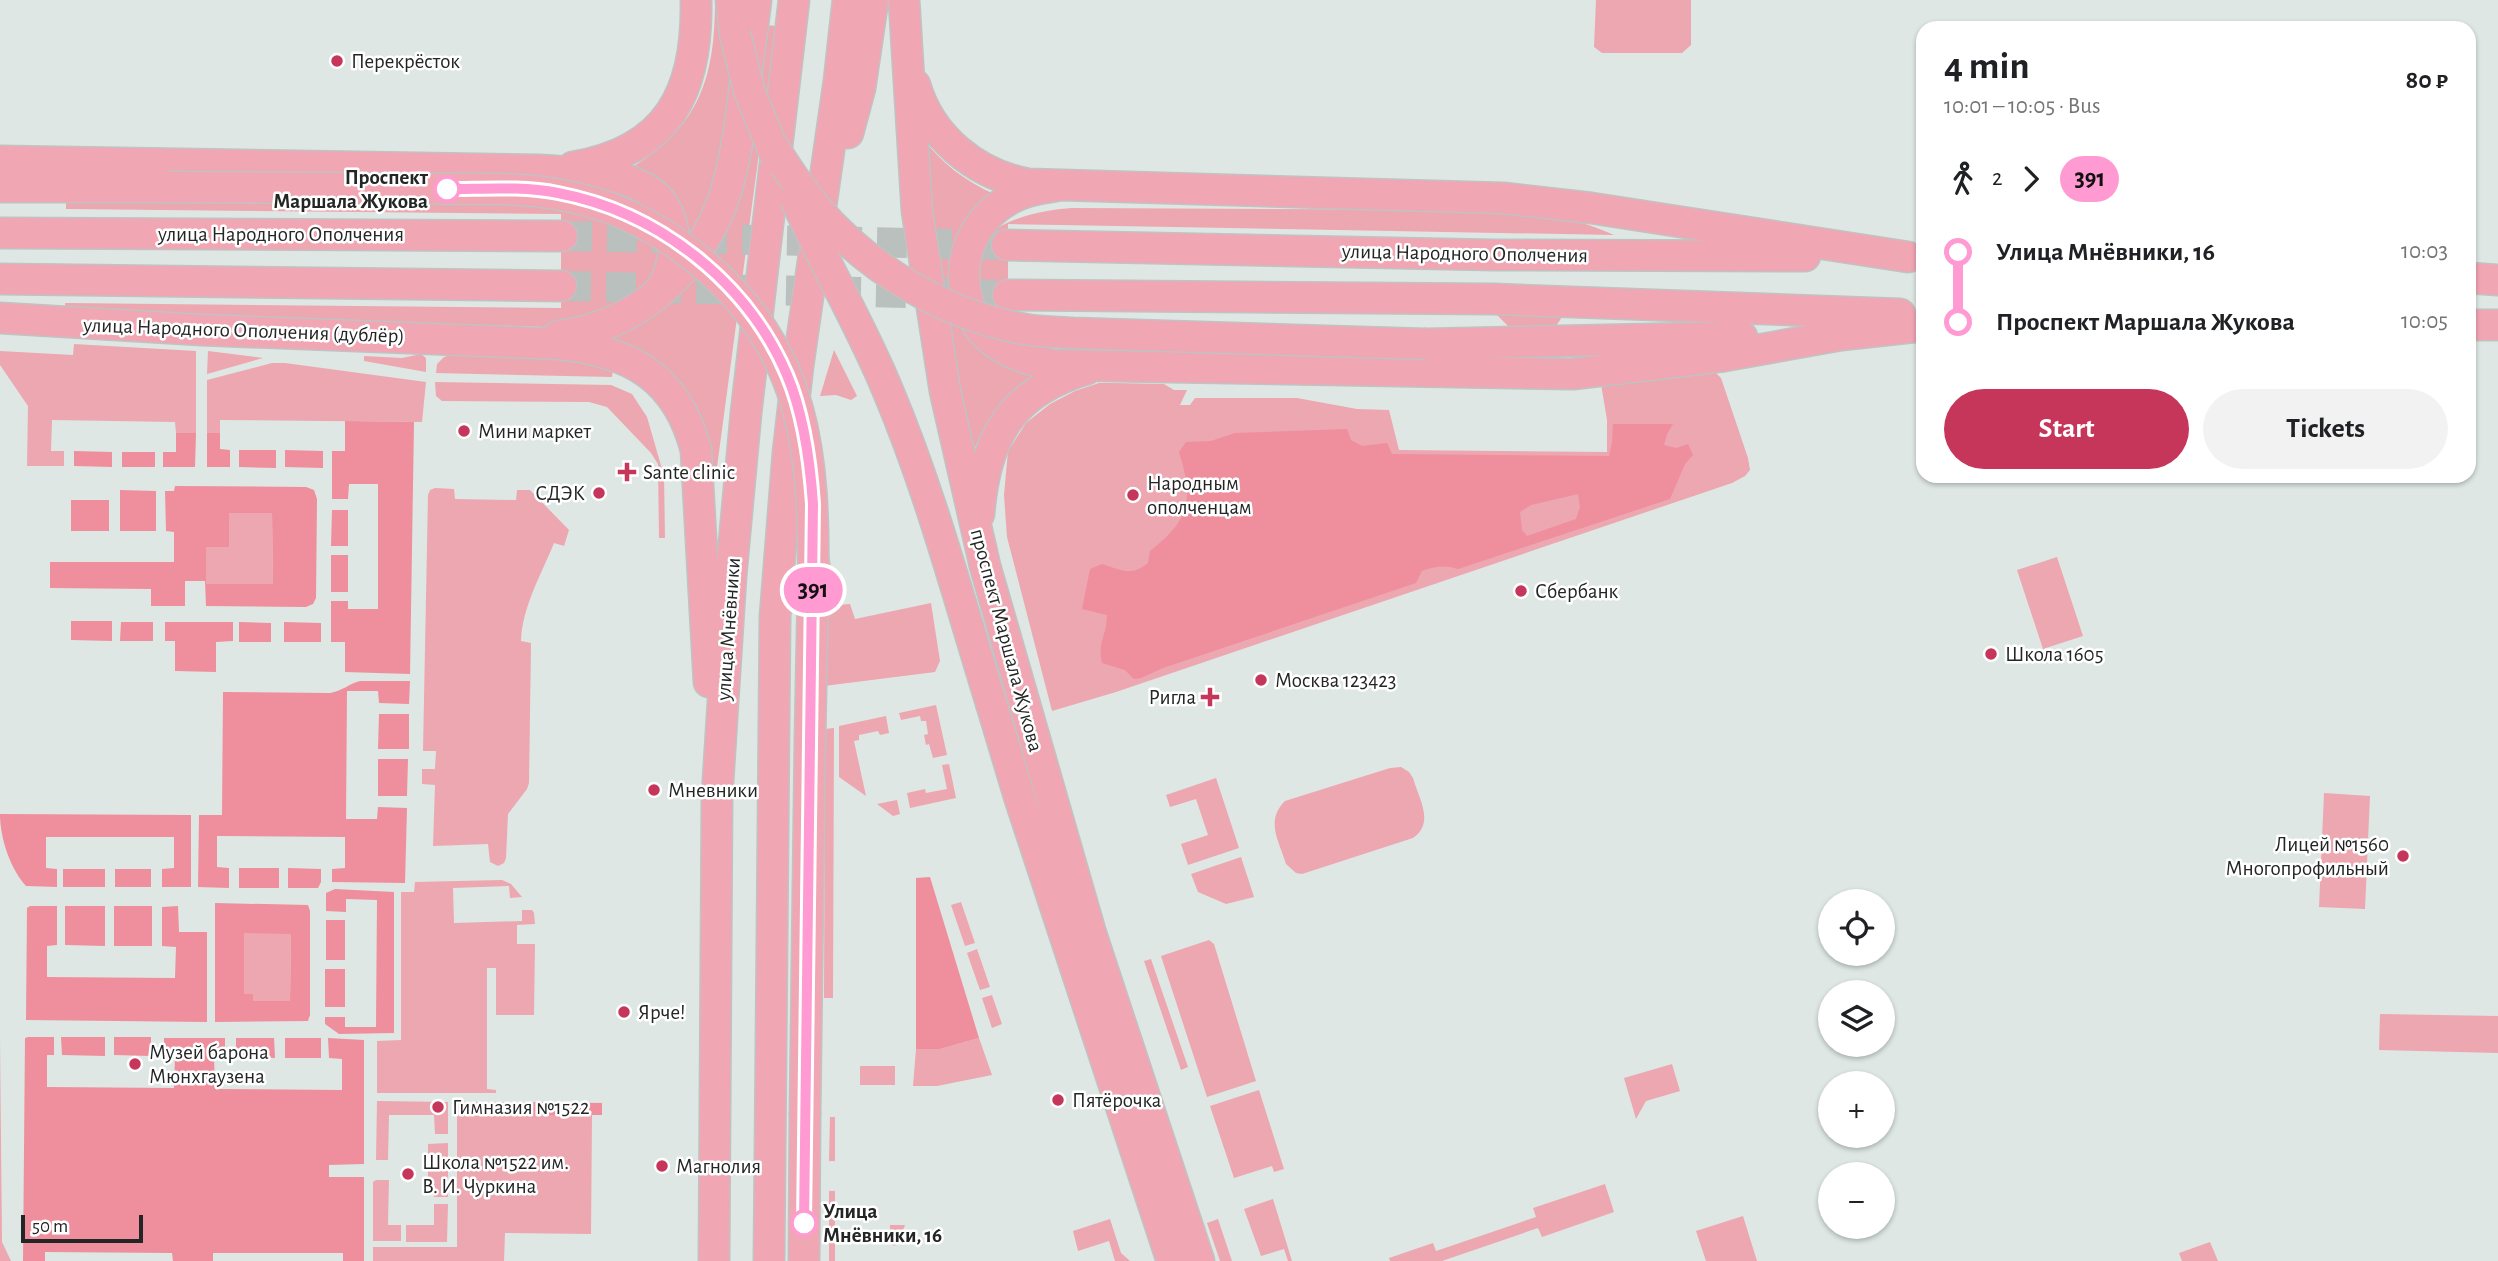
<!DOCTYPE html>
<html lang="en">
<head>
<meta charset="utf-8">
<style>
  :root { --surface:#fff; --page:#f2f2f2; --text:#202124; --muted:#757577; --accent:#c5365a }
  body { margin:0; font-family:"Alegreya Sans",sans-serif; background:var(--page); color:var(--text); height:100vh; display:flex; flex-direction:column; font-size:26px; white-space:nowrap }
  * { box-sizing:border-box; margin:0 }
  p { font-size:23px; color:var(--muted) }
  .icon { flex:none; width:38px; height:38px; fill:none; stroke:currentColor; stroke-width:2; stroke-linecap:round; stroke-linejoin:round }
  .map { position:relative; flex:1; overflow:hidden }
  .drawer { position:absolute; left:1916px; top:21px; width:560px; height:462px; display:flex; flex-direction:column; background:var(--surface); border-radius:21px; box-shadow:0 2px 5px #0004 }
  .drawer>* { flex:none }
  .badge { padding:0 14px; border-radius:23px; font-size:24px; line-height:46px }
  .buttons { position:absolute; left:1818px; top:889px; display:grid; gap:14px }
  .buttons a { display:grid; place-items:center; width:77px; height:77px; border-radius:50%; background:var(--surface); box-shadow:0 2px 5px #0004; font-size:35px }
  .scale { position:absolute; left:21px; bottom:18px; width:122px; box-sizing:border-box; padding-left:7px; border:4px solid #232624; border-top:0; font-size:19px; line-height:24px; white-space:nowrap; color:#232624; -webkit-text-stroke:5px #fff; paint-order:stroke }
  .map>.badge { position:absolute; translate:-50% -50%; box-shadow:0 0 0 4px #fff }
  .legs { display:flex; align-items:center; gap:10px; height:77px; padding:0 28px; font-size:23px }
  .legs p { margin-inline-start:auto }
  .headline { display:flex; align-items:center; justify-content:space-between; height:119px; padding:0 28px }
  h1 { font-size:38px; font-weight:700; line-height:52px }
  .cta { display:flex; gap:14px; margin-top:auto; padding:14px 28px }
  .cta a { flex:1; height:80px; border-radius:42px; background:var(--accent); color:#fff; font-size:28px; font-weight:700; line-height:80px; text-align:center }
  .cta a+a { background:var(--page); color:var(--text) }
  ul { padding:0 28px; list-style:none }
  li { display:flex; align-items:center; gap:24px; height:70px; font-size:26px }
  li i { display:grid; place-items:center; width:10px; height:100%; margin:0 9px; background:currentColor }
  li i::after { content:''; width:18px; height:18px; margin:-9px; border:5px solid; border-radius:50%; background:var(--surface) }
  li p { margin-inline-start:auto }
  li:first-child i { background:linear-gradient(#0000 50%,currentColor 0) }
  li:last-child i { background:linear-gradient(currentColor 50%,#0000 0) }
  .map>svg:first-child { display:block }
  .green { fill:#eca7b0 }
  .forest { fill:#ef8e9d; fill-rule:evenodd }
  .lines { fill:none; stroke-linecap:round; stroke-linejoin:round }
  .major-tunnel { stroke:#b9c0bd; stroke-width:30; stroke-dasharray:30 15; stroke-linecap:butt }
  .major-casing { stroke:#c1c2c2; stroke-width:33 }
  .major { stroke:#f1a6b4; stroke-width:30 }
  .major-bridge-casing { stroke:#c1c2c2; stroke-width:33; stroke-linecap:butt }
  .major-bridge { stroke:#f1a6b4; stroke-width:30 }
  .line-1-casing { stroke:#fff; stroke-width:16 }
  .line-1 { stroke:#ff9ad2; stroke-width:10 }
  .poi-dot { fill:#c5365a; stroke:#fff; stroke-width:2.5 }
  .stop-1-dot { fill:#fff; stroke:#ff9ad2; stroke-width:3.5 }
  .labels { text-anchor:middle; stroke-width:5; stroke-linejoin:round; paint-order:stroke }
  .poi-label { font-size:21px; fill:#232624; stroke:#fff; text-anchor:start }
  .stop-label { font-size:21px; font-weight:bold; fill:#232624; stroke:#fff; text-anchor:end }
  .street-label { font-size:21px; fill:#232624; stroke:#fff }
</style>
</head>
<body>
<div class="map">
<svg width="2498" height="1261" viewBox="0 0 2498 1261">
  <rect width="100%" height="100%" fill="#dee7e3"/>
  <path class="green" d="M 715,0 L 745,0 L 722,167 L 689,245 L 671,193 L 658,179 L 631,168 C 700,126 715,77 715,0 Z
    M 1596,0 L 1691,0 L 1691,45 L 1682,53 L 1602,53 L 1594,47 Z
    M 767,25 L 776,26 L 717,467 L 713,466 L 709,447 L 607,338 L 687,280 Z
    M 922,137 C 941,163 965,181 994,194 L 955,243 L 950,270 L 1035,374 C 1002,396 983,421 971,460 L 956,389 Z
    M 319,176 L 639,191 L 667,264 L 626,303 L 560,326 L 544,327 L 65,312 L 65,303 L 561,308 L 561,214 L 66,209 L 66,197 Z
    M 1072,208 L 1501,210 C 1544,214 1574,217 1614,235 L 1008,224 L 1008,333 L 992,325 L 969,273 C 976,261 982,243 992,233 C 1007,217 1051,209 1072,208 Z
    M 1564,314 L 1554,329 L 1513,331 L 1497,315 Z
    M 74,344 L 196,351 L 196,433 L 176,433 L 175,422 L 52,420 L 51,451 L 64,451 L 64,466 L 27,466 L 28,406 L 0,365 L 0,351 L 73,355 Z
    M 834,350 L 857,396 L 851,400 L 836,395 L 820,396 Z
    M 208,351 L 263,358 L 207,374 Z
    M 457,353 L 578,359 L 613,369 L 612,377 L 436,373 L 437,364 L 444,357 Z
    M 421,354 L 426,358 L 426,372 L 364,361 L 364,356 L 402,358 Z
    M 272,363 L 285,363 L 426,382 L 422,422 L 220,420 L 220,433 L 207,433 L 207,380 Z
    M 1714,371 L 1721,378 L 1748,458 L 1750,470 L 1745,476 L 1732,483 L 1116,692 L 1052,711 L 1007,537 L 1004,495 L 1008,451 L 1026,423 L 1050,404 L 1075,391 L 1099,383 L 1112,383 L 1164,384 L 1174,390 L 1187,390 L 1180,405 L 1190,405 L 1195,398 L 1297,398 L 1357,409 L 1389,410 L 1399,450 L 1607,452 L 1607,420 L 1601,384 Z
    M 435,382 L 611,385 L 632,394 L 647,417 L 664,476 L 665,538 L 659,538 L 658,464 L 651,453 L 607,407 L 589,402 L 442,401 L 436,396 Z
    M 435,488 L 454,489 L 455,499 L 516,500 L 517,490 L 530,490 L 569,530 L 564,546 L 554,543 C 542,573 522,607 521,641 L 531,643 L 529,783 L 527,789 L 508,814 L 506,858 L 504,863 L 498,866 L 490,862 L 488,844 L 433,846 L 435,785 L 422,784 L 422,769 L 435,769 L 436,751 L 423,751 L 428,495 L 430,490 Z
    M 229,512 L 272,512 L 273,584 L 206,584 L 206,547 Z
    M 826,541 L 839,605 L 850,604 L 855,619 L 931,603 L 940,661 L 935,672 L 824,686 Z
    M 2057,557 L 2083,636 L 2043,649 L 2017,570 Z
    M 936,705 L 947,755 L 933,758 L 929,744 L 926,745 L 924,735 L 928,734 L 926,721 L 921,721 L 920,716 L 901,720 L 899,713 Z
    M 886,716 L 889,733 L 880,735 L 878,731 L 859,735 L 859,740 L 854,741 L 866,796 L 839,777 L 839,726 Z
    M 834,728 L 833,998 L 824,998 L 825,729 Z
    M 949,764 L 956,798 L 910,808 L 907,793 L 925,789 L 926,793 L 947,789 L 942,765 Z
    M 1401,767 L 1409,772 L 1413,778 C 1419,799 1435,823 1413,838 L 1302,874 L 1296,873 L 1286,864 C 1279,841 1265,821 1285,801 L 1390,768 Z
    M 1216,778 L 1239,848 L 1188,865 L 1181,844 L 1208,835 L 1196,799 L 1170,807 L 1166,795 Z
    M 2324,793 L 2370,796 L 2365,909 L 2319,907 Z
    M 897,800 L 900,814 L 893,816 L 877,804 Z
    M 1241,857 L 1254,897 L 1226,904 L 1198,892 L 1191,874 Z
    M 502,880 L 511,884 L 522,897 L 510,898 L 509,886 L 453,888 L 454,923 L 522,921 L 522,910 L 532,910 L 534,913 L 535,924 L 517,925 L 517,944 L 535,944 L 534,1015 L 496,1015 L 496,968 L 487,968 L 487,1089 L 496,1090 L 496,1093 L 377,1093 L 377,1041 L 401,1040 L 401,892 L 414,892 L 415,882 Z
    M 961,902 L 975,943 L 965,946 L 951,905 Z
    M 244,933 L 291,933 L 290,1001 L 253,1001 L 244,994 Z
    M 1209,940 L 1214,944 L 1256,1081 L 1207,1097 L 1161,956 Z
    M 977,949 L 990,987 L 980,990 L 967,953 Z
    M 1151,959 L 1188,1067 L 1181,1070 L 1144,961 Z
    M 992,995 L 1002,1024 L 992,1028 L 982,998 Z
    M 2380,1014 L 2498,1016 L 2498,1053 L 2379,1050 Z
    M 979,1038 L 992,1075 L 937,1086 L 913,1086 L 916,1049 L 940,1049 Z
    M 0,1039 L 2,1242 L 11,1261 L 0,1261 Z
    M 1672,1064 L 1680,1091 L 1646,1101 L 1636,1119 L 1624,1078 Z
    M 860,1066 L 895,1066 L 895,1085 L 860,1085 Z
    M 1259,1090 L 1284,1169 L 1274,1172 L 1272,1166 L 1234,1178 L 1210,1106 Z
    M 377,1101 L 448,1102 L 448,1134 L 435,1134 L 434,1115 L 389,1115 L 388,1160 L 376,1160 Z
    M 457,1102 L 526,1102 L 527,1115 L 592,1115 L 591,1234 L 505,1233 L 504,1261 L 373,1261 L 373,1247 L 457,1247 Z
    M 830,1117 L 835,1117 L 835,1161 L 829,1161 Z
    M 448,1143 L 448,1197 L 434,1197 L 434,1194 L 428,1194 L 428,1144 Z
    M 376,1180 L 389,1180 L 388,1225 L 401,1225 L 401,1241 L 373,1241 L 373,1182 Z
    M 1605,1184 L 1614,1212 L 1542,1237 L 1538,1228 L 1442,1261 L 1390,1261 L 1389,1258 L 1433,1243 L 1436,1251 L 1536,1217 L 1533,1208 Z
    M 829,1191 L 835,1191 L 835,1261 L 829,1261 Z
    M 1273,1199 L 1292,1261 L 1288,1261 L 1284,1249 L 1261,1256 L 1244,1209 Z
    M 434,1204 L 448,1204 L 447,1242 L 406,1242 L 406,1225 L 434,1225 Z
    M 1743,1216 L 1757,1261 L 1706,1261 L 1696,1231 Z
    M 1110,1219 L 1121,1253 L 1130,1261 L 1115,1261 L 1109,1241 L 1078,1251 L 1073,1231 Z
    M 1218,1219 L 1232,1261 L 1220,1261 L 1207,1223 Z
    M 890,1225 L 905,1225 L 898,1243 L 894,1246 L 890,1242 Z
    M 2210,1242 L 2218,1261 L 2182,1261 L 2179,1253 Z"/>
  <path class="forest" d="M 345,421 L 414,422 L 410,674 L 345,672 L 345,642 L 331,642 L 331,601 L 348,601 L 348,609 L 378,609 L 378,484 L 349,484 L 348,499 L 332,499 L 332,451 L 345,451 Z
    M 1613,424 L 1673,424 L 1667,434 L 1664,445 L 1676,448 L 1688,444 L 1693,455 L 1685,464 L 1670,499 L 1458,569 C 1445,565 1435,566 1422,571 L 1416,583 L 1163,668 L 1141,678 L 1134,679 L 1125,670 L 1102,663 C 1097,643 1107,635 1107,615 L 1082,609 L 1090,569 L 1102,564 C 1121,570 1131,577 1148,563 L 1150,551 C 1190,520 1194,500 1179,452 L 1186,442 L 1211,441 L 1235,433 L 1347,429 L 1351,440 L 1362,446 L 1387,443 L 1392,454 L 1609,456 L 1612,443 ZM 1578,494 L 1580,507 L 1576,519 L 1527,536 L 1522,530 L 1520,512 L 1531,505 Z
    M 176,433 L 196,433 L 195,467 L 163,467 L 163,452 L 176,452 Z
    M 207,433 L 220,433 L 220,449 L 230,450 L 230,467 L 207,467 Z
    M 239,450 L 276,450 L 276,468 L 239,467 Z
    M 285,450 L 323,451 L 323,468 L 285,467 Z
    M 74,451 L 112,452 L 112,467 L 74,466 Z
    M 122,452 L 155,452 L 155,467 L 122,467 Z
    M 175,486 L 306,487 L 314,490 L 317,499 L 316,598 L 313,604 L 306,607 L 206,606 L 205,581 L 185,581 L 185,606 L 151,606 L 151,589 L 50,588 L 50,562 L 174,562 L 174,532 L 166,531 L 165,491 L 174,491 ZM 229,513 L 272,513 L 273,584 L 206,584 L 206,547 L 229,547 Z
    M 120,490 L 156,491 L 156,531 L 120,531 Z
    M 71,500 L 109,500 L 109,531 L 71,531 Z
    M 332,510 L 348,510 L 348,546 L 331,546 Z
    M 331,555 L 348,555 L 348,592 L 331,592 Z
    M 71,621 L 112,621 L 112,641 L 71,640 Z
    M 121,622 L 153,622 L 153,641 L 120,641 Z
    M 165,622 L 233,622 L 233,641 L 216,642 L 216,672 L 175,671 L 175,641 L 165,641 Z
    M 239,622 L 271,623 L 271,642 L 239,642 Z
    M 284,622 L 321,623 L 321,642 L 284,642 Z
    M 360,681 L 410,681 L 409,704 L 379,703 L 378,691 L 347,691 L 346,819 L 377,819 L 378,807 L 407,808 L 405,883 L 332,882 L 332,869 L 345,868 L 345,837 L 217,836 L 217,867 L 229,868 L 229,888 L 198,887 L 199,815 L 222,815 L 223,692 L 330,693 C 342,691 349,684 360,681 Z
    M 379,714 L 409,714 L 409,749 L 378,749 Z
    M 378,759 L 408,759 L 407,796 L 378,796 Z
    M 0,814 L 191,815 L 191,887 L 162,887 L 162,869 L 174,868 L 174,837 L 46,837 L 46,868 L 57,869 L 57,887 L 26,886 C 10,868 0,838 0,814 Z
    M 239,868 L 279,868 L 279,888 L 239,888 Z
    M 288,868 L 321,869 L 321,882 L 318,888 L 288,888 Z
    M 63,869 L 105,869 L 105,887 L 63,887 Z
    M 115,869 L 151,869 L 151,887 L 115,887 Z
    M 930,877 L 979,1038 L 940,1049 L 916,1049 L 916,878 Z
    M 335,889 L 394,892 L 394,1033 L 339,1034 L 325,1024 L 325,1017 L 345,1017 L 345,1027 L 376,1027 L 377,900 L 346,899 L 346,912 L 326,911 L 326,893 Z
    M 215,903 L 308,905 L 310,911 L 310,1015 L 308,1021 L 215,1022 ZM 244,933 L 291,934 L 290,1001 L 253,1001 L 253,994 L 244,994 Z
    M 30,906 L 57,906 L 57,945 L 47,946 L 47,977 L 175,978 L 176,947 L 162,946 L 162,907 L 178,906 L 179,932 L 207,932 L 207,1022 L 26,1020 L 27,908 Z
    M 65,906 L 105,906 L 105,946 L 65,945 Z
    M 114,906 L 152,906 L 152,946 L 114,946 Z
    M 326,920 L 345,920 L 345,960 L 326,960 Z
    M 325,969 L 345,969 L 345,1007 L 325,1007 Z
    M 28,1037 L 54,1037 L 54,1055 L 47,1055 L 47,1087 L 174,1088 L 175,1056 L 164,1056 L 164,1038 L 225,1038 L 225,1057 L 214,1057 L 215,1089 L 342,1090 L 342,1059 L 329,1058 L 328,1038 L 364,1040 L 364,1164 L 329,1165 L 329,1177 L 364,1177 L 364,1261 L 343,1261 L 343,1253 L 213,1253 L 213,1261 L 173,1261 L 172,1253 L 45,1252 L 45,1261 L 23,1261 L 25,1038 Z
    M 61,1037 L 105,1037 L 105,1056 L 62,1055 Z
    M 114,1037 L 151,1037 L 151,1056 L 114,1055 Z
    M 236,1038 L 274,1038 L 275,1058 L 236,1057 Z
    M 285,1038 L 321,1038 L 321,1058 L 285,1058 Z
    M 526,1102 L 602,1103 L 602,1115 L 526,1115 Z"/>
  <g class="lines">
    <path class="major-tunnel" d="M 562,236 L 1007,245
      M 561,286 L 1008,295"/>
    <g class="major-casing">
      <path id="major" d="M 731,0 L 735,34
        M 904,0 L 917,211 L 945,391 L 985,566 L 1091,934 L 1199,1261
        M 915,85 C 930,137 975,174 1028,184 L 1503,198 L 1591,208 L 1908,257
        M 848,133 L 860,88 L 873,0
        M 0,161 L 540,170 C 594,174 672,169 674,242 C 674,263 669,281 655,296
        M 573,167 C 669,151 698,91 696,0
        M 1056,186 C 1042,188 1027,190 1014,197 C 975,216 955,259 968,301 C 971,313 976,326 985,334 C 1003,352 1030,361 1054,365 L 1573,374 L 1724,356 L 1841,335 L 1923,326
        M 0,187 L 167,187
        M 0,233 L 562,236
        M 1007,245 L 1494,255 L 1805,256
        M 2469,278 L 2498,280
        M 0,279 L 561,286
        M 1008,295 L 1493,299 L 1900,314
        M 0,318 L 202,330 L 558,344 C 630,351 677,377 696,450 L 709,682
        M 2469,325 L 2498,325
        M 558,336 C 598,331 633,316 664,288 C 722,236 734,176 743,101 C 747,67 752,34 756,0
        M 1426,344 L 1742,337
        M 979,514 C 985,438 1010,392 1087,369
        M 992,706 L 1019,796 L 1172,1261
        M 714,1261 L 717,797 L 731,576 L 746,413 L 794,0
        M 769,1261 L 775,617 L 788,453 L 798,366 L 839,81 L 848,0
        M 804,1261 L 805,1115"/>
    </g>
    <use href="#major" class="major"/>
    <g class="major-bridge-casing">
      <path id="major-bridge" d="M 735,34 L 750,93 L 777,159
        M 770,142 C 785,165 799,188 816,208 C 870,271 948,317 1030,330 C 1044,332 1059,332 1073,333 L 1426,344
        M 167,187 L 503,189 C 578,191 638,211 697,259 C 808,349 815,456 813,589 C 812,639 811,688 810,738 C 808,864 807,990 805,1115
        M 795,198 C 824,264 861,325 888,391 C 931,493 959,600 992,706"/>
    </g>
    <use href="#major-bridge" class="major-bridge"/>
  </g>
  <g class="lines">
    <g class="line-1-casing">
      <path id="line-1" d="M 447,189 C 484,189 522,186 558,193 C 658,212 747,281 787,375 C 804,415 810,460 813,504 L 804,1223"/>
    </g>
    <use href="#line-1" class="line-1"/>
  </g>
  <g class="poi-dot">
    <circle cx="337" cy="61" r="7"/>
    <circle cx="464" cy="431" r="7"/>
    <path d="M623.5 461.5h7v7h7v7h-7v7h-7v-7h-7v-7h7z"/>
    <circle cx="599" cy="493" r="7"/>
    <circle cx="1133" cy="495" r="7"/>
    <circle cx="1521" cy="591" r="7"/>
    <circle cx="1991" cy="654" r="7"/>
    <circle cx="1261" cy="680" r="7"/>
    <path d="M1206.5 686.5h7v7h7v7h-7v7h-7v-7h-7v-7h7z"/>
    <circle cx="654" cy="790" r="7"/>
    <circle cx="2403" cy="856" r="7"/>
    <circle cx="624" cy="1012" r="7"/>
    <circle cx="135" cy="1064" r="7"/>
    <circle cx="1058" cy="1100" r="7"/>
    <circle cx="438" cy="1107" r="7"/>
    <circle cx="662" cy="1166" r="7"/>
    <circle cx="408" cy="1174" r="7"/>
  </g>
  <g class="stop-1-dot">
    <circle cx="447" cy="189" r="12"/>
    <circle cx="804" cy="1223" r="12"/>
  </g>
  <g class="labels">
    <g class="poi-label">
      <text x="351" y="68">Перекрёсток</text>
      <text x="478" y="438">Мини маркет</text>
      <text x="643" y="479">Sante clinic</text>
      <text x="1147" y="490">Народным<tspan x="1147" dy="24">ополченцам</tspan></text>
      <text x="585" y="500" text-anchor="end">СДЭК</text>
      <text x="1535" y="598">Сбербанк</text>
      <text x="2005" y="661">Школа 1605</text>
      <text x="1275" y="687">Москва 123423</text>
      <text x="1196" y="704" text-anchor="end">Ригла</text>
      <text x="668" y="797">Мневники</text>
      <text x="2389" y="851" text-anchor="end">Лицей №1560<tspan x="2389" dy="24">Многопрофильный</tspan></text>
      <text x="638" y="1019">Ярче!</text>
      <text x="149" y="1059">Музей барона<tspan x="149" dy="24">Мюнхгаузена</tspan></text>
      <text x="1072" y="1107">Пятёрочка</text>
      <text x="452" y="1114">Гимназия №1522</text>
      <text x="422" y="1169">Школа №1522 им.<tspan x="422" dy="24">В. И. Чуркина</tspan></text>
      <text x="676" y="1173">Магнолия</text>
    </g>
    <g class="stop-label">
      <text x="428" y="184">Проспект<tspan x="428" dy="24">Маршала Жукова</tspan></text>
      <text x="823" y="1218" text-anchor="start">Улица<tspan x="823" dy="24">Мнёвники, 16</tspan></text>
    </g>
    <g class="street-label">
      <text x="281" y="241">улица Народного Ополчения</text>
      <text transform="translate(1465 253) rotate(1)" y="7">улица Народного Ополчения</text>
      <text transform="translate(244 330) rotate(2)" y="7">улица Народного Ополчения (дублёр)</text>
      <text transform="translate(728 629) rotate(-86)" y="7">улица Мнёвники</text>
      <text transform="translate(1007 640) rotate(75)" y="7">проспект Маршала Жукова</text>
    </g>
  </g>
</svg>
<div class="buttons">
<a><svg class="icon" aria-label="locate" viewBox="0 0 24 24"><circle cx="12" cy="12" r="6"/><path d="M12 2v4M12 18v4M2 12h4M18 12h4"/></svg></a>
<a><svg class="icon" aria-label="layers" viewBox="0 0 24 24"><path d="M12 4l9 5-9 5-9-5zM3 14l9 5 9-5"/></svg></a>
<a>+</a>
<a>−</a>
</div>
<div class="scale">50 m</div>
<b class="badge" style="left:813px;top:590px;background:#ff9ad2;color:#111">391</b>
<section class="drawer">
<div class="headline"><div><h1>4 min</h1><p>10:01 – 10:05 · Bus</p></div><b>80 ₽</b></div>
<div class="legs"><svg class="icon" aria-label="walk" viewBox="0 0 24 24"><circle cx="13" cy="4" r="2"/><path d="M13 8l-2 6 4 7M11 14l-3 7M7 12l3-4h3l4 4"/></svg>2<svg class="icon" aria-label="forward" viewBox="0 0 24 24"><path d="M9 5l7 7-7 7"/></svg><b class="badge" style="background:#ff9ad2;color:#111">391</b></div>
<ul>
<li><i style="color:#ff9ad2"></i><b>Улица Мнёвники, 16</b><p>10:03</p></li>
<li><i style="color:#ff9ad2"></i><b>Проспект Маршала Жукова</b><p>10:05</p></li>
</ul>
<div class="cta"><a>Start</a><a>Tickets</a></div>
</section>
</div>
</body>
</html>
